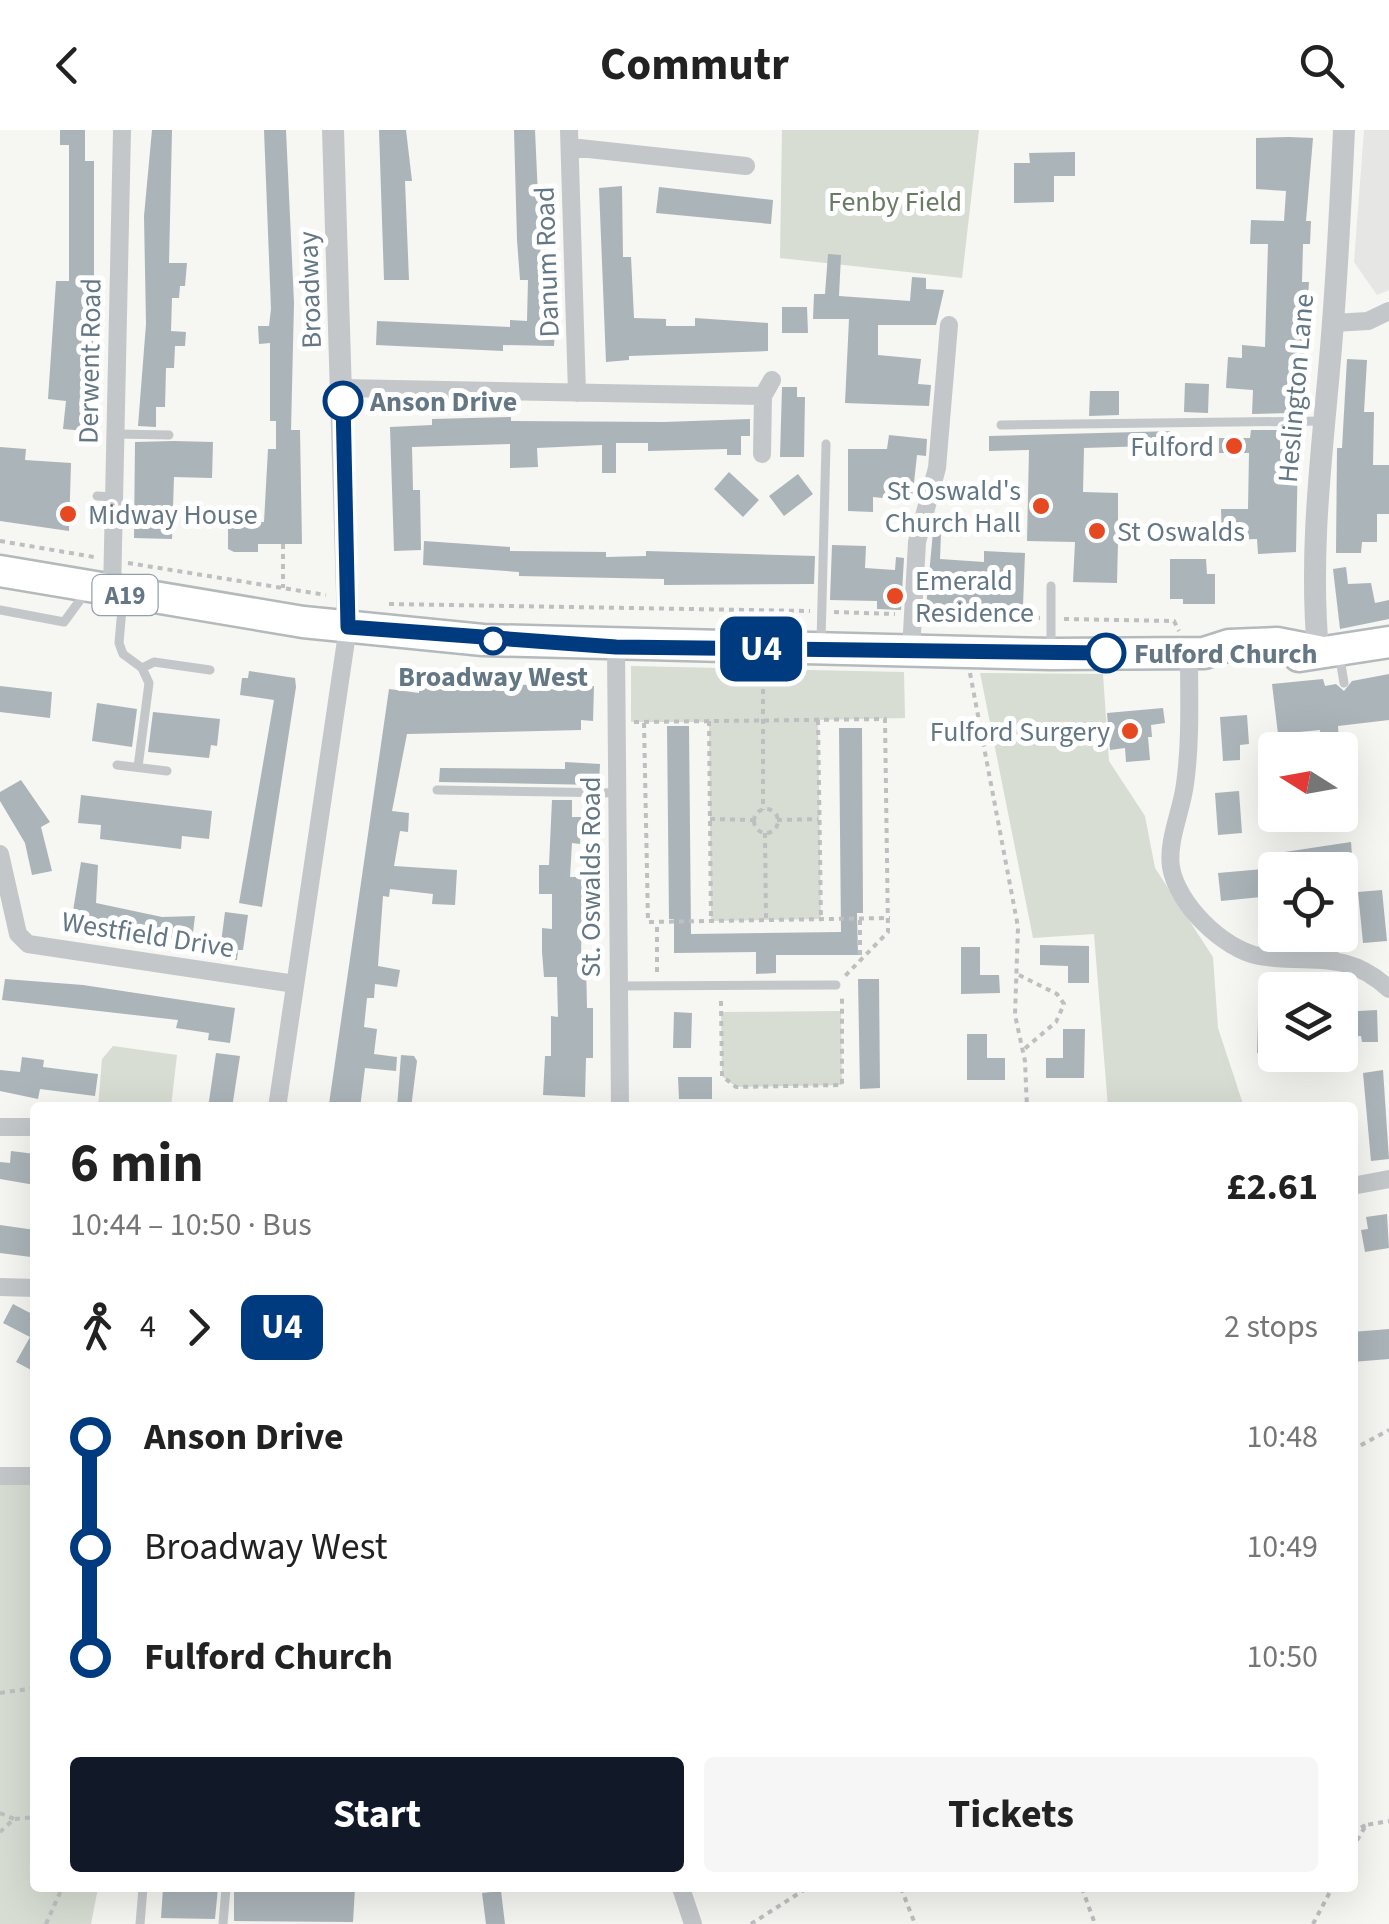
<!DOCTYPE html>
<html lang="en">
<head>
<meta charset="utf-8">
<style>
  :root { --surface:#fff; --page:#f6f6f6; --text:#222; --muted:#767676; --accent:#111827 }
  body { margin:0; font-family:"Source Sans 3",sans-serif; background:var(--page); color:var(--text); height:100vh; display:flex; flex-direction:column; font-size:38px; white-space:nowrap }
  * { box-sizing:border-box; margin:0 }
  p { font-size:32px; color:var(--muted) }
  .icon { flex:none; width:55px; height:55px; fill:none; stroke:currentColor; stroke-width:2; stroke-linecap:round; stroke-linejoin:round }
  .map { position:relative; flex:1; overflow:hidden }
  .sheet { position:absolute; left:30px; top:972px; width:1328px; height:790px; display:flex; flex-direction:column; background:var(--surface); border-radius:10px; box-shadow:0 10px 40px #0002 }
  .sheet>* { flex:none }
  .badge { padding:0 20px; border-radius:15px; font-size:35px; line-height:65px }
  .needle { width:65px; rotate:281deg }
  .buttons { position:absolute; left:1258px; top:602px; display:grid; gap:20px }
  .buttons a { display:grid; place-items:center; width:100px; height:100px; border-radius:10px; background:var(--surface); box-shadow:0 10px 40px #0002; font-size:50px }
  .map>.badge { position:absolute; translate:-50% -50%; box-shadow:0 0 0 5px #fff }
  .legs { display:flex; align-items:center; gap:15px; height:110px; padding:0 40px; font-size:32px }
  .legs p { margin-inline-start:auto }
  .summary { display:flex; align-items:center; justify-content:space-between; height:170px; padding:0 40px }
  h1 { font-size:55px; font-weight:700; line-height:75px }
  .button { display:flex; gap:20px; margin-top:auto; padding:20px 40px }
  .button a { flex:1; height:115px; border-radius:10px; background:var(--accent); color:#fff; font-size:40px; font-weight:700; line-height:115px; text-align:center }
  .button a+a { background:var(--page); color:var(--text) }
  ul { padding:0 40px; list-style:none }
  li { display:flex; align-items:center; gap:35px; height:110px; font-size:38px }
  li i { display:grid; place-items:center; width:15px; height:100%; margin:0 12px; background:currentColor }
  li i::after { content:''; width:25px; height:25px; margin:-12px; border:8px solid; border-radius:50%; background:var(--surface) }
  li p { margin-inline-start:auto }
  li:first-child i { background:linear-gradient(#0000 50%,currentColor 0) }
  li:last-child i { background:linear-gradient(currentColor 50%,#0000 0) }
  header { display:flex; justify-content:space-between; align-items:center; height:130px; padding:0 40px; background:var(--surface); font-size:45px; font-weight:700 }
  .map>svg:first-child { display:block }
  .built { fill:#e6e7e5 }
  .green { fill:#d7ddd3 }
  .building { fill:#abb4b9 }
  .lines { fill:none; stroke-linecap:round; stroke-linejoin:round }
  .primary-casing { stroke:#b4b9bc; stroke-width:35 }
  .path { stroke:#bdbfc1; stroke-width:4; stroke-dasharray:5 5; stroke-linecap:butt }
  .service { stroke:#c3c7ca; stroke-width:9 }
  .minor { stroke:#c3c7ca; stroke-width:18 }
  .tertiary { stroke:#c3c7ca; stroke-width:22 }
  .primary { stroke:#fff; stroke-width:30 }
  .line-1-casing { stroke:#fff; stroke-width:22 }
  .line-1 { stroke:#003b80; stroke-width:15 }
  .stop-1-dot { fill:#fff; stroke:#003b80; stroke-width:5 }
  .poi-dot { fill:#e64922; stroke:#fff; stroke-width:4 }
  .labels { text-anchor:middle; stroke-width:10; stroke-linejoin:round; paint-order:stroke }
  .shield { fill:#fff; stroke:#92a0a9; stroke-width:2.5 }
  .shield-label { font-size:25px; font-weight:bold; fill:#647784 }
  .park-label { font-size:28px; fill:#697b63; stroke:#fff }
  .street-label { font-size:28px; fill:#647784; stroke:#fff }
  .stop-label { font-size:28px; font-weight:bold; fill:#647784; stroke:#fff; text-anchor:start }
  .poi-label { font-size:28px; fill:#647784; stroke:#fff; text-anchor:end }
</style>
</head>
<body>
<header><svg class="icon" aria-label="back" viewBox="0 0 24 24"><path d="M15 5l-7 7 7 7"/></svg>Commutr<svg class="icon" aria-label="search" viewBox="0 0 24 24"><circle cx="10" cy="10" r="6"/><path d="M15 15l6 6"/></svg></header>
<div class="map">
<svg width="1389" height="1794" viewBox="0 0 1389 1794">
  <rect width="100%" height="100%" fill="#f6f6f2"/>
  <path class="built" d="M 1364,0 L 1389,0 L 1389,160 L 1377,165 L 1354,132 Z"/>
  <path class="green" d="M 782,0 L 979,0 L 962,148 L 780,128 Z
    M 631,536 L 904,542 L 905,588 L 818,590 L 821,789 L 711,791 L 709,592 L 631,592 Z
    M 980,543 L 1103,544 L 1109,631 L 1145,686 L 1155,738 L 1213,827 L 1218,898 L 1244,977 L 1108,977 L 1094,804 L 1033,808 Z
    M 841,881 L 842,955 L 736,957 L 722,946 L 721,882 Z
    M 113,916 L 177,925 L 171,977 L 98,977 L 102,929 Z
    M 35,1352 L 35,1758 L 98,1758 L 91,1794 L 0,1794 L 0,1355 Z"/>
  <path class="building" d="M 60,0 L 85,0 L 85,31 L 94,31 L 94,152 L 98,152 L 86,301 L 63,299 L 66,271 L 48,269 L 56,151 L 69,151 L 69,15 L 60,15 Z
    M 152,0 L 172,0 L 169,133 L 187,133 L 185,156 L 180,156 L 179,168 L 172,168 L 171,201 L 186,202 L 185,216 L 175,216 L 174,238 L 166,238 L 165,277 L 156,277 L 156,297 L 138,296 L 146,194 L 144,86 Z
    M 264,0 L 286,0 L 294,173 L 291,300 L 300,300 L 302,414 L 258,414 L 258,422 L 234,422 L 228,419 L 228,396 L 234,392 L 264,392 L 268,319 L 276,319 L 276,291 L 270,291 L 270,213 L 259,214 L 258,196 L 269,196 L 271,179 Z
    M 379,0 L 406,0 L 412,51 L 405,51 L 409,150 L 384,150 Z
    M 514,0 L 535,0 L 544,200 L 555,200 L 554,216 L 503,215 L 503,221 L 376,215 L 377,191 L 510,197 L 510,190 L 527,191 L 528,150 L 520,150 L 517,110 Z
    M 1289,7 L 1313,8 L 1306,91 L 1311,91 L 1310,114 L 1303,114 L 1302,152 L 1309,152 L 1301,272 L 1293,271 L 1292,283 L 1252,284 L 1253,260 L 1226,258 L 1228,227 L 1242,228 L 1242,215 L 1265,217 L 1268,114 L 1250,114 L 1251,90 L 1284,91 L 1286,61 L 1256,59 L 1256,8 Z
    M 1075,22 L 1075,46 L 1054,46 L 1054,72 L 1014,73 L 1014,33 L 1030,33 L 1029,23 Z
    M 622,56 L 623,127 L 631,127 L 634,188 L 666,189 L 666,196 L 695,196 L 695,188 L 768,193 L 768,221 L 629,226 L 629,230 L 606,232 L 599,58 Z
    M 659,57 L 773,70 L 771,94 L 656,83 Z
    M 828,124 L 841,125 L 839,166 L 910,171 L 912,147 L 926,148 L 926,159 L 944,160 L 936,195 L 878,195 L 878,225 L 921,229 L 918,254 L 931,255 L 929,276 L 845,273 L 849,189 L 813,189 L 814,164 L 825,164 Z
    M 782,177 L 807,177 L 808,203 L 782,203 Z
    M 1347,229 L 1367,230 L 1364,282 L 1374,282 L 1373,335 L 1389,335 L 1389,384 L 1377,384 L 1377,412 L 1362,412 L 1361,423 L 1336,423 L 1337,318 L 1342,318 Z
    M 1185,253 L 1209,254 L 1208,283 L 1184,282 Z
    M 782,257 L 797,257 L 797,267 L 805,267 L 804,327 L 780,327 Z
    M 1090,261 L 1119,261 L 1119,285 L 1089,286 Z
    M 511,287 L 511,291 L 664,292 L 750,289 L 750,306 L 741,306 L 741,325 L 727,325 L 727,319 L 648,321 L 648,313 L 616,313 L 616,343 L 602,343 L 602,315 L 537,318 L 538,337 L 510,338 L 510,314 L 412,317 L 413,360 L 420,360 L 421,420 L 394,421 L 390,297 L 432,295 L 432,289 Z
    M 1251,300 L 1280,300 L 1280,319 L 1298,319 L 1296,422 L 1258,424 L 1257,409 L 1222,410 L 1221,379 L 1248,379 L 1249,323 L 1219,323 L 1219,308 L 1250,308 Z
    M 1174,301 L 1174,322 L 1150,321 L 1150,316 L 1084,318 L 1083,362 L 1118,363 L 1118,390 L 1125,390 L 1125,412 L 1118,412 L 1117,453 L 1073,452 L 1075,412 L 1027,411 L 1029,320 L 989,321 L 989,306 Z
    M 889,305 L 927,309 L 926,326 L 917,325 L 912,371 L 873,367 L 873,382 L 848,381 L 848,319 L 887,319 Z
    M 174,311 L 213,312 L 212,348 L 174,347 L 172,409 L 134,408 L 135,312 Z
    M 0,317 L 26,319 L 25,330 L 71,333 L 69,401 L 0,391 Z
    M 729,342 L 759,370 L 743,387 L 714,359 Z
    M 798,344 L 813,364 L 784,386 L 769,366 Z
    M 933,402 L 941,403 L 940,429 L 984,432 L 984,421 L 1025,423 L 1023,476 L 986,475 L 985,480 L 926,477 Z
    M 424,411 L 510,417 L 510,421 L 606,422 L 606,427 L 646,426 L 646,421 L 815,426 L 814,454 L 664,455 L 664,449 L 519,446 L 519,442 L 423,435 Z
    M 832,415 L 866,416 L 865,438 L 895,440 L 896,427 L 904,428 L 901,480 L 877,479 L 877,471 L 830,470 Z
    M 1170,429 L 1206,429 L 1207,444 L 1215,444 L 1215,474 L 1183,474 L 1183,469 L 1170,469 Z
    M 1346,437 L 1348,454 L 1371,453 L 1375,473 L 1389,470 L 1389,489 L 1340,499 L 1333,439 Z
    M 249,541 L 295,548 L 296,557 L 262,777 L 239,773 L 274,570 L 240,565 L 242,548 L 248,548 Z
    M 1389,544 L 1389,590 L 1338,596 L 1339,612 L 1321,613 L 1320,600 L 1278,604 L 1272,554 L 1323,549 L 1325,556 L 1336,554 L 1344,561 L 1352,551 Z
    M 419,553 L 594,556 L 593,591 L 581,590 L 581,600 L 407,604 L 392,681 L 409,683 L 408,702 L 400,701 L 394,736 L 457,740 L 455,775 L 432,774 L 433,764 L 390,759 L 389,767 L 383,766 L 378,836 L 400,840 L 397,857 L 375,854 L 374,868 L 367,868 L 364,897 L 377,899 L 374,924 L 397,927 L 396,941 L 365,938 L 360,978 L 329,974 L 389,559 L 419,563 Z
    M 0,556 L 52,562 L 50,588 L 0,582 Z
    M 97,573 L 137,579 L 132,617 L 92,611 Z
    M 1163,578 L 1165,593 L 1151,595 L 1152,607 L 1148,607 L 1150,630 L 1126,632 L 1125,618 L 1110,620 L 1107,583 Z
    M 153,582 L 220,589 L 217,616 L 211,615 L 209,628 L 148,622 Z
    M 1247,585 L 1249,614 L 1240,615 L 1240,630 L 1223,631 L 1220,587 Z
    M 667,596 L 689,596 L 691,804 L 841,802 L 839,598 L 862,598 L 863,783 L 857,783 L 858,825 L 776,825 L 776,843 L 756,844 L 756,822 L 674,823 L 674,789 L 669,789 Z
    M 565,632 L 600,634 L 599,655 L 439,652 L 440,638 L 565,639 Z
    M 21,650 L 50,692 L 41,697 L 52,741 L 32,745 L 25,713 L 0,671 L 0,662 Z
    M 1239,661 L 1242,703 L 1218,705 L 1215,663 Z
    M 81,665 L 212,681 L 209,709 L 182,706 L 181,719 L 100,709 L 101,695 L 78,693 Z
    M 552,670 L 572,670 L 572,687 L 581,687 L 580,714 L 572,713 L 570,747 L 582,747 L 581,831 L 586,831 L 587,878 L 593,878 L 593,928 L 586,928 L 585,967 L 543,965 L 545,926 L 551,926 L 551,886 L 558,887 L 557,847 L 544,847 L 542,822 L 542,798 L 552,799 L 552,764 L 539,764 L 539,735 L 549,735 Z
    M 1351,712 L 1353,739 L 1280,740 L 1278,723 Z
    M 81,732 L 98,735 L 96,773 L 162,787 L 195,786 L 192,811 L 71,793 Z
    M 1275,738 L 1275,758 L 1260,759 L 1261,767 L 1221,771 L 1218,743 Z
    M 1382,760 L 1387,811 L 1363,813 L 1358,762 Z
    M 225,782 L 248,785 L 243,820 L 238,820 L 237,830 L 219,828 Z
    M 1040,815 L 1089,816 L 1089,853 L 1068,853 L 1068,836 L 1040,835 Z
    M 961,817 L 980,817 L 980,845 L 999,845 L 1000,863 L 961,864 Z
    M 5,849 L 83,855 L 235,878 L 230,913 L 208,910 L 209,903 L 176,898 L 178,890 L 2,870 Z
    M 858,849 L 879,849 L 880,958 L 860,959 Z
    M 1259,855 L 1275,855 L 1275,924 L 1257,923 Z
    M 1377,880 L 1378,912 L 1362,912 L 1361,906 L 1340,907 L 1340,882 Z
    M 674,882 L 692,883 L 691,918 L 673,918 Z
    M 1063,899 L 1085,899 L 1084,948 L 1046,948 L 1046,928 L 1063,928 Z
    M 967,904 L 987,904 L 987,928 L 1005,928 L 1005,950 L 967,950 Z
    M 216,923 L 240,926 L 232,978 L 208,978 Z
    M 401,925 L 414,926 L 417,931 L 411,978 L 397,978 Z
    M 22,927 L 44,930 L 43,937 L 98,944 L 95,966 L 40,959 L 38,969 L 0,961 L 0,940 L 20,942 Z
    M 1383,940 L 1389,1029 L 1371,1031 L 1363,943 Z
    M 678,947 L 712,947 L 712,969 L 679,969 Z
    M 11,1021 L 35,1024 L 35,1055 L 0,1049 L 0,1032 L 10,1033 Z
    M 1387,1084 L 1389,1118 L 1365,1122 L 1361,1100 L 1368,1099 L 1366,1087 Z
    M 0,1095 L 35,1100 L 31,1127 L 0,1123 Z
    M 13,1174 L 32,1184 L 30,1189 L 35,1191 L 35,1242 L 16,1232 L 30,1207 L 3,1193 Z
    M 1389,1199 L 1389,1229 L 1352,1232 L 1352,1202 Z
    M 163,1758 L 218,1758 L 215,1789 L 161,1788 Z
    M 234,1758 L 355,1758 L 353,1792 L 234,1791 Z
    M 501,1761 L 505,1794 L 486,1794 L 482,1763 Z"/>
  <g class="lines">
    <g class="primary-casing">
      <path id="primary" d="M 0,441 L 303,492 L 483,510 L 1051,524 L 1204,523 L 1229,515 L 1277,513 L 1318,521
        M 1299,526 L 1389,512"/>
    </g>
    <path class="path" d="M 0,411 L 94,427
      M 283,414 L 283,458
      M 128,433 L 326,465
      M 389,474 L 810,481
      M 834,482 L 895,484
      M 929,485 L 1040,488
      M 1064,489 L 1174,491 L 1179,501
      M 763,539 L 763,680
      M 970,543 L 1018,797 L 1015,885 L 1025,931 L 1027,978
      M 818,590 L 821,789
      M 709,591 L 711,791
      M 634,592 L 885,589 L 888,802 L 845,846
      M 644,593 L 648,792 L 890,788
      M754 691a12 12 0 1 1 24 0a12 12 0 1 1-24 0Z
      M 710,689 L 754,690
      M 777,690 L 818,689
      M 765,703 L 766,790
      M 860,790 L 860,831
      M 657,842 L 657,792
      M 1019,845 L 1057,864 L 1064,874 L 1056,892 L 1022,921
      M 721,871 L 722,946 L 736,957 L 842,955 L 842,864
      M 1352,1320 L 1389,1300
      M 0,1563 L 35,1558
      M 0,1683 L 14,1689
      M 0,1702 L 14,1689 L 35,1687
      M 1352,1702 L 1366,1695
      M 1352,1719 L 1366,1695 L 1389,1691
      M 901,1758 L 915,1794
      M 1082,1758 L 1095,1794
      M 46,1794 L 62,1758
      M 751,1794 L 807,1758
      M 1313,1794 L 1332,1758"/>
    <path class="service" d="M 1001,295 L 1321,291
      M 116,304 L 169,305
      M 97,366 L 114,367
      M 123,467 L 119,513 L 123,524 L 142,538 L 149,553 L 138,637
      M 0,480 L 64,492 L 86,462
      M 821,512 L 826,314
      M 1051,521 L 1051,456
      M 1339,523 L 1344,553
      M 142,538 L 154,532 L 210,540
      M 117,635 L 167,641
      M 437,660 L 617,663
      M 619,856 L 836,855
      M 140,1794 L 143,1758
      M 223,1794 L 226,1758"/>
    <path class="minor" d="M 569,0 L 577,263
      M 570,17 L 746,36
      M 1333,193 L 1368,191 L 1389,181
      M 343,258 L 763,266
      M 762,324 L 763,266 L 772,250
      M 112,463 L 122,0
      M 616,517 L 620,978
      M 911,521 L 917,412 L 937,338 L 949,195
      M 1189,523 C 1189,567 1191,611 1185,654 C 1182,680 1167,711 1171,737 C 1177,774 1223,819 1259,826 C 1311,835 1345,818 1389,859
      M 0,724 L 18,804 L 28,814 L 295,854
      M 1328,805 L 1330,829
      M 277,978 L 348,497
      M 0,997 L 35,997
      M 1352,1056 L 1389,1049
      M 0,1157 L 35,1158
      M 0,1346 L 35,1346
      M 681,1758 L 693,1794"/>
    <path class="tertiary" d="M 333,0 L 348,497
      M 1318,521 C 1308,409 1325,303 1333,192 C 1338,128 1341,64 1344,0"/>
    <use href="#primary" class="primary"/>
  </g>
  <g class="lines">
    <g class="line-1-casing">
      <path id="line-1" d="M 343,271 L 348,497 L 616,517 L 1106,523"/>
    </g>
    <use href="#line-1" class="line-1"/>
  </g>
  <g class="stop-1-dot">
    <circle cx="343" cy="271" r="18"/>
    <circle cx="493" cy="511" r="12"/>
    <circle cx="1106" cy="523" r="18"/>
  </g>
  <g class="poi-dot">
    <circle cx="1234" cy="316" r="10"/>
    <circle cx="1041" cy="376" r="10"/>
    <circle cx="68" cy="384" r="10"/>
    <circle cx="1097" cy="401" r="10"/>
    <circle cx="895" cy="466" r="10"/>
    <circle cx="1130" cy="601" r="10"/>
  </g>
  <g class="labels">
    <rect class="shield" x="92.5" y="445" width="65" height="40" rx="8"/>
    <g class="shield-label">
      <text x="125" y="474">A19</text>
    </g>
    <g class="park-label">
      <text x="895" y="81">Fenby Field</text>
    </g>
    <g class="street-label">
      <text transform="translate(546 132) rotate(-92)" y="10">Danum Road</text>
      <text transform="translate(309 160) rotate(-92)" y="10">Broadway</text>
      <text transform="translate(89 231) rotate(-89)" y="10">Derwent Road</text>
      <text transform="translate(1295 258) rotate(-85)" y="10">Heslington Lane</text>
      <text transform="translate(590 747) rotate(-90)" y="10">St. Oswalds Road</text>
      <text transform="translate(148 804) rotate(9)" y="10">Westfield Drive</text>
    </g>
    <g class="stop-label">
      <text x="370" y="281">Anson Drive</text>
      <text x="1134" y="533">Fulford Church</text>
      <text x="493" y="556" text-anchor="middle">Broadway West</text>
    </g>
    <g class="poi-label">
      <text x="1214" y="326">Fulford</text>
      <text x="1021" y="370">St Oswald's<tspan x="1021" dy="32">Church Hall</tspan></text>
      <text x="88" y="394" text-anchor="start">Midway House</text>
      <text x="1117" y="411" text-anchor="start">St Oswalds</text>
      <text x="915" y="460" text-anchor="start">Emerald<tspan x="915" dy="32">Residence</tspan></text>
      <text x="1110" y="611">Fulford Surgery</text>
    </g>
  </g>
</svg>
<div class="buttons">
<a><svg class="needle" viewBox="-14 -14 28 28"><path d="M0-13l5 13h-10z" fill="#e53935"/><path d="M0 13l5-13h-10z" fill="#767676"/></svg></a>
<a><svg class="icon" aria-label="locate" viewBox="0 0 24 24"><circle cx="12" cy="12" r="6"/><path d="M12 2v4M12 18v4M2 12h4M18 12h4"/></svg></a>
<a><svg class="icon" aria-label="layers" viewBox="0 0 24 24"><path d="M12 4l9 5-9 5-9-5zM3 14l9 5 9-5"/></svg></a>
</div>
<b class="badge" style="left:761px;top:519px;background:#003b80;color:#fff">U4</b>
<section class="sheet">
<div class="summary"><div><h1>6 min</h1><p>10:44 – 10:50 · Bus</p></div><b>£2.61</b></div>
<div class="legs"><svg class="icon" aria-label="walk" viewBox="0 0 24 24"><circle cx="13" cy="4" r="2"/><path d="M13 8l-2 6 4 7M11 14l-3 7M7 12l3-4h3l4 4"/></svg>4<svg class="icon" aria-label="forward" viewBox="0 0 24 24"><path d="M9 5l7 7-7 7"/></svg><b class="badge" style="background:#003b80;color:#fff">U4</b><p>2 stops</p></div>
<ul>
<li><i style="color:#003b80"></i><b>Anson Drive</b><p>10:48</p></li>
<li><i style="color:#003b80"></i><span>Broadway West</span><p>10:49</p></li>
<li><i style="color:#003b80"></i><b>Fulford Church</b><p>10:50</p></li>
</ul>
<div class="button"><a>Start</a><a>Tickets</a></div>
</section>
</div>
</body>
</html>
